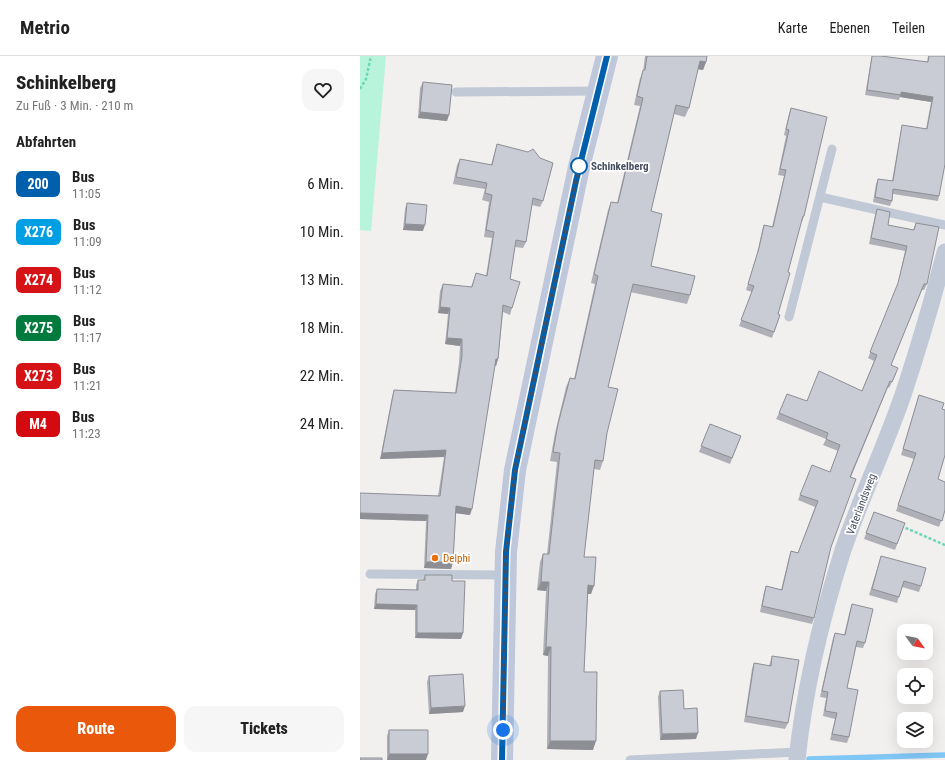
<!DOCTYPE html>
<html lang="de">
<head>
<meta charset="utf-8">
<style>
  :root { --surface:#fff; --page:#f6f6f6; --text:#222; --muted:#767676; --line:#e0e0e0; --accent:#ea580c }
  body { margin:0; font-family:"Roboto Condensed",sans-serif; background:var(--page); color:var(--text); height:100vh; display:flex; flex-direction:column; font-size:15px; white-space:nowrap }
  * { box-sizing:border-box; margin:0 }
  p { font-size:13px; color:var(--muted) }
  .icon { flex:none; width:22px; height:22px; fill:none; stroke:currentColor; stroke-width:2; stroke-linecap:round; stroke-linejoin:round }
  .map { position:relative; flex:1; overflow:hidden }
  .drawer { display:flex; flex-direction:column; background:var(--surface); width:360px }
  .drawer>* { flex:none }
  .badge { padding:0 8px; border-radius:6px; font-size:14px; line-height:26px }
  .needle { width:26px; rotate:123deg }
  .buttons { position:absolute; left:537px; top:568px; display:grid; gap:8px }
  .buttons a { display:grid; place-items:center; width:36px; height:36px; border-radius:8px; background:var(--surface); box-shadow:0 4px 16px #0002; font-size:20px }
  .you { position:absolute; width:20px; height:20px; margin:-10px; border:3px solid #fff; border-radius:50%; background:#1a73e8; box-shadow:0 0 0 6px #1a73e833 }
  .map>.badge { position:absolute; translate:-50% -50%; box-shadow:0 0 0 2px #fff }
  h2 { padding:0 16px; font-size:15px; line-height:36px }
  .round { display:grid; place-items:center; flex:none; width:42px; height:42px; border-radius:12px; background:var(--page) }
  .overview { display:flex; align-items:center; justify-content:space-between; height:68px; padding:0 16px }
  h1 { font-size:19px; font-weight:800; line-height:30px }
  .primary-button { display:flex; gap:8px; margin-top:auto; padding:8px 16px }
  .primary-button a { flex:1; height:46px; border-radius:12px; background:var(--accent); color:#fff; font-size:16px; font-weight:800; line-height:46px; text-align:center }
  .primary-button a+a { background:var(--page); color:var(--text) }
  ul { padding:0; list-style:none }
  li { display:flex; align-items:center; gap:12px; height:48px; padding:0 16px }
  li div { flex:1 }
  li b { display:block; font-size:15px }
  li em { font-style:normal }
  li .badge { min-width:44px; font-weight:700; text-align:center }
  header { display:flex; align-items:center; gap:24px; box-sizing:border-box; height:56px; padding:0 20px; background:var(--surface); border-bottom:1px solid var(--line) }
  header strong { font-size:19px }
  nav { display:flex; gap:22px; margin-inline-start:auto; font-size:14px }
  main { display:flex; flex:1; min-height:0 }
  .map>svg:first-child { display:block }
  .green { fill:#b8f4db }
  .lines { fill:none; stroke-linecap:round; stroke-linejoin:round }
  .stream { stroke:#80c7f6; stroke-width:5.5 }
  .path { stroke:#6cd6b7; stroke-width:2.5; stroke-dasharray:3 2; stroke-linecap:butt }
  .lane { stroke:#c1c8d6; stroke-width:9 }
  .street { stroke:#c1c8d6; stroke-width:17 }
  .secondary { stroke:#bfc7da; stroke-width:22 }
  .wall { fill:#aeafb7 }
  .shaded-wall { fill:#8d8f95 }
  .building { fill:#caccd5; stroke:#8d8f95 }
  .line-casing { stroke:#fff; stroke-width:9 }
  .line { stroke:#0060ad; stroke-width:6 }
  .walk { stroke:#454e5f; stroke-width:4; stroke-dasharray:0 7.2 }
  .stop-dot { fill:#fff; stroke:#0060ad; stroke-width:2 }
  .food-dot { fill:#e8710a; stroke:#fff; stroke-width:1.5 }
  .labels { text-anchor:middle; stroke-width:3.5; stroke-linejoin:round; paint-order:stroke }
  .stop-label { font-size:11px; font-weight:bold; fill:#454e5f; stroke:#fff; text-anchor:start }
  .street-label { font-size:11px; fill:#454e5f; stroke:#fff }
  .food-label { font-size:11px; fill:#c56008; stroke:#fff; text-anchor:start }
</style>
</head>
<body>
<header>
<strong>Metrio</strong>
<nav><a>Karte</a><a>Ebenen</a><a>Teilen</a></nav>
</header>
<main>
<section class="drawer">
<div class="overview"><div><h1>Schinkelberg</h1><p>Zu Fuß · 3 Min. · 210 m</p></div><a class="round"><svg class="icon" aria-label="heart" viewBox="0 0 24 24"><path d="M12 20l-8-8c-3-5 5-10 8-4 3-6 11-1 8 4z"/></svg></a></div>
<h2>Abfahrten</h2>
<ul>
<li><span class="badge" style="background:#0060ad;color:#fff">200</span><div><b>Bus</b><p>11:05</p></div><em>6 Min.</em></li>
<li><span class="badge" style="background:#009fe3;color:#fff">X276</span><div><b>Bus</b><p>11:09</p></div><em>10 Min.</em></li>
<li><span class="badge" style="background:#d51317;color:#fff">X274</span><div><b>Bus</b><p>11:12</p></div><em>13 Min.</em></li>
<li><span class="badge" style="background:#007b3d;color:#fff">X275</span><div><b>Bus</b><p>11:17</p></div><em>18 Min.</em></li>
<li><span class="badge" style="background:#d51317;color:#fff">X273</span><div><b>Bus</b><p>11:21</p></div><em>22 Min.</em></li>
<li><span class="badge" style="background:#d40a11;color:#fff">M4</span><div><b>Bus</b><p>11:23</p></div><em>24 Min.</em></li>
</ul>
<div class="primary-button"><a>Route</a><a>Tickets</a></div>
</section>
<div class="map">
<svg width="585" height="704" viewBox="0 0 585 704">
  <rect width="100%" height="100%" fill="#f2efef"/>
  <path class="green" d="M 0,0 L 26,0 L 11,175 L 0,174 Z"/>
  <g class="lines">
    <path class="stream" d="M 449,703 L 585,699"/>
    <path class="path" d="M 0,33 L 6,23 L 11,0
      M 541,470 L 585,489"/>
    <path class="lane" d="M 96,36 L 238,35
      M 460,141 L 585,169
      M 429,261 L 472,93
      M 10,518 L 146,519
      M 270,704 L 438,696"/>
    <path class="street" d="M 437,704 C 444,636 462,560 483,494 C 501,441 526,389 544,336 C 559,290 573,243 585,196"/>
    <path class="secondary" d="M 142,704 L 146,496 L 155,414 L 219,111 L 247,0"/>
  </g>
  <path class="wall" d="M 285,0 L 347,0 L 346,6 L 343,14 L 338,13 L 329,52 L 325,61 L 314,58 L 291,155 L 291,210 L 330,239 L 327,248 L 270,236 L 248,331 L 247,377 L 243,405 L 240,414 L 234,413 L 224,501 L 231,538 L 228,538 L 224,616 L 233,694 L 187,693 L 188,600 L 183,599 L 186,535 L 177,534 L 180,506 L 183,498 L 187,498 L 197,406 L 190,405 L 195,377 L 206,331 L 210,322 L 214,323 L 235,228 L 231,227 L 248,154 L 251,146 L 257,147 L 280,50 L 274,49 L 280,22 L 283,16 Z
    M 512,0 L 567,6 L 568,0 L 585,0 L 579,140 L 578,145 L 533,138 L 532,145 L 530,150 L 513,146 L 516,128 L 518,123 L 532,125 L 541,74 L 542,69 L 566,73 L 571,46 L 540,41 L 539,44 L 505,39 L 511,4 Z
    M 63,26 L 87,65 L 58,62 L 60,32 Z
    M 431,52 L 444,160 L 442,166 L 441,166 L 428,216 L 418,258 L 420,259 L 412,282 L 379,270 L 392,236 L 386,234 L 397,198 L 402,175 L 404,169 L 412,171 L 424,120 L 418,119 L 426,80 L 424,79 L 429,58 Z
    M 137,88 L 183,145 L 180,151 L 172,149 L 166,186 L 163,192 L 155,191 L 150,223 L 152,252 L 150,259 L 143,256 L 138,303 L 136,310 L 134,310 L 110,459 L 96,457 L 93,506 L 91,513 L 64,512 L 66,465 L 0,463 L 78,440 L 84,401 L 20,403 L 32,341 L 34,334 L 95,337 L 99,307 L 100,290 L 85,288 L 88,258 L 78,257 L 80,235 L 83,228 L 111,231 L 116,217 L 126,220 L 132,182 L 124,181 L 129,146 L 122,144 L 125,133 L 93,128 L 97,109 L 100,103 L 131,109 Z
    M 47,147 L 63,175 L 43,174 L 45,153 Z
    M 517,153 L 528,169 L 553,174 L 556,167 L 567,228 L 564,234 L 562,234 L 531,309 L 536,318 L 529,332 L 528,331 L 491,421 L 471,491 L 454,562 L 452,568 L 400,556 L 404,536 L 406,530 L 421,534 L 429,501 L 431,495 L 438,497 L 455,451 L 438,444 L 440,439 L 470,416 L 478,395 L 463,389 L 466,383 L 416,363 L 419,357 L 447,345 L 502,335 L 514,305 L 508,302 L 537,232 L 545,195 L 509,188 L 515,159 Z
    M 559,339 L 582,353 L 578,423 L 585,454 L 579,471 L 536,455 L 554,403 L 541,399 Z
    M 350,368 L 381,380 L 370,408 L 339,396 Z
    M 514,456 L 545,467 L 535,494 L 504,483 Z
    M 521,500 L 561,530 L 559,536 L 542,531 L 537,547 L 509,539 Z
    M 65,519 L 92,525 L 103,577 L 101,583 L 55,582 L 55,554 L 14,553 L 15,538 L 17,533 L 56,534 L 56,529 L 58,524 L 63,524 Z
    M 492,548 L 505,587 L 503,592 L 496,591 L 487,632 L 489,681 L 487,687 L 470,684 L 475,663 L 463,660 L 466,642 L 460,641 L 473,582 L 475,577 L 484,579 L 490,554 Z
    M 412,600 L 428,667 L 425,673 L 384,666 L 392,613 L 394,607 L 409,610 Z
    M 69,620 L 103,656 L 69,658 L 67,626 Z
    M 300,635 L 324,653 L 336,683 L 300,684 L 298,641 Z
    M 29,674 L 66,704 L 27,704 L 27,680 Z"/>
  <path class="shaded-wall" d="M 340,5 L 346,6 L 343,14 L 337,13 Z
    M 541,36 L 573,41 L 571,46 L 540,41 Z
    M 60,56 L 89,59 L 87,65 L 58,62 Z
    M 45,168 L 65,169 L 63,175 L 43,174 Z
    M 80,251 L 90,252 L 88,258 L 78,257 Z
    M 87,282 L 102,283 L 100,290 L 85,288 Z
    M 136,303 L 138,303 L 136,310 L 133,310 Z
    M 86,394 L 84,401 L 20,403 L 22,397 Z
    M 96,450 L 112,453 L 110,459 L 94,457 Z
    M 0,457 L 68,459 L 66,465 L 0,463 Z
    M 66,506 L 93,506 L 91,513 L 64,512 Z
    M 181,526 L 189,526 L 186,535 L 177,534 Z
    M 228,529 L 234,530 L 231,538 L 225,538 Z
    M 16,548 L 57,549 L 55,554 L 14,553 Z
    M 57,577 L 103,577 L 101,583 L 55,582 Z
    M 186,591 L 191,591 L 188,600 L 183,599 Z
    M 105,650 L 103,656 L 69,658 L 71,652 Z
    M 338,677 L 336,683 L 300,684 L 302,678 Z
    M 190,685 L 236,685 L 233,694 L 187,693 Z
    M 29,698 L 68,698 L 66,704 L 27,704 Z"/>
  <path class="building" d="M 287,0 L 347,0 L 346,6 L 340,5 L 329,52 L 316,49 L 291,155 L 302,158 L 291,210 L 335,220 L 330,239 L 273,228 L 248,331 L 258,333 L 247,377 L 243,405 L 235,404 L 224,501 L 236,501 L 234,530 L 228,529 L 224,616 L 237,616 L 236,685 L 190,685 L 191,591 L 186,591 L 189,526 L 181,526 L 183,498 L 189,498 L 200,397 L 193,396 L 198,368 L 210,322 L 215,323 L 238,220 L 234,218 L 251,146 L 258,147 L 283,42 L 277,40 L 283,14 L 285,14 Z
    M 512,0 L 521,0 L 568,6 L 569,0 L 585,0 L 585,108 L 579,140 L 533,133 L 532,145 L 515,141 L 518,123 L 533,125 L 542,69 L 567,73 L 573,41 L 541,36 L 541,39 L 507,34 Z
    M 63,26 L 92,29 L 89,59 L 60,56 Z
    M 431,52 L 467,61 L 444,160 L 443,160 L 428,216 L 430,217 L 418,258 L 420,259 L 414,276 L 381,264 L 394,230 L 388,228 L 399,192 L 404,169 L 413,171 L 426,114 L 420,113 L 429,74 L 426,73 Z
    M 137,88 L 168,96 L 173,93 L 180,102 L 193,107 L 183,145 L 173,142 L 166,186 L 156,184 L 150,223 L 160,226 L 152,252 L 143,249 L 138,303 L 136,303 L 112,453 L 96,450 L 93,506 L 66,506 L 68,459 L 0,457 L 0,437 L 80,440 L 86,394 L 22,397 L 34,334 L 96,337 L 102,300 L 102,283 L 87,282 L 90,252 L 80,251 L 83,228 L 112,231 L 116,217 L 127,220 L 134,176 L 126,174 L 132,139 L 125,137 L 127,127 L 96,121 L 100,103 L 132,109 Z
    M 47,147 L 67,149 L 65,169 L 45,168 Z
    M 517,153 L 530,156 L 528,169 L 554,174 L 556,167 L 579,171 L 567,228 L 564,228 L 531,309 L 538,312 L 532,326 L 530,325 L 490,421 L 496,423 L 471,491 L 454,562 L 402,550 L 406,530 L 422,534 L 431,495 L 438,497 L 458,445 L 440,439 L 452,409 L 470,416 L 480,389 L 466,383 L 468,377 L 419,357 L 427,338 L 447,345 L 459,315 L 502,335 L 517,299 L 510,296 L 538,227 L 547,190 L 511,182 Z
    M 559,339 L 584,347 L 582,353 L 585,354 L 585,399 L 578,423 L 585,426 L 585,454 L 582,465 L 538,449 L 556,397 L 543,393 Z
    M 350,368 L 381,380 L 372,402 L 341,390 Z
    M 514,456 L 545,467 L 537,488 L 506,477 Z
    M 521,500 L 566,512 L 561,530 L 544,525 L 539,541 L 512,533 Z
    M 65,519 L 92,519 L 92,525 L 105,525 L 103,577 L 57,577 L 57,549 L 16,548 L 17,533 L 58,534 L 58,524 L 65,524 Z
    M 492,548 L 513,553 L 505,587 L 497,585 L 487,632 L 498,634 L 489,681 L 472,678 L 477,657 L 465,655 L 468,636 L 462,635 L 475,577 L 485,579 Z
    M 412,600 L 439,604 L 428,667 L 386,660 L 394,607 L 411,610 Z
    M 103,618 L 105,650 L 71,652 L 69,620 Z
    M 323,634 L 324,653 L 337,652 L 338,677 L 302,678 L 300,635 Z
    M 29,674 L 68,674 L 68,698 L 29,698 Z
    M 0,702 L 22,702 L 22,704 L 0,704 Z"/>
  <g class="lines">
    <g class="line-casing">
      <path id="line" d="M 142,704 L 146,496 L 155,414 L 216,125 L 247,0"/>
    </g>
    <use href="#line" class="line"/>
    <path class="walk" d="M 143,674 L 146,496 L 155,414 L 219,110"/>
  </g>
  <circle class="stop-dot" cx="219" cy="110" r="8"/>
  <circle class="food-dot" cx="75" cy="502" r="4"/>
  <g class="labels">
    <g class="stop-label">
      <text x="231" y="114">Schinkelberg</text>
    </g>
    <g class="street-label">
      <text transform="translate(501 448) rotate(-69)" y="4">Vaterlandsweg</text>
    </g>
    <g class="food-label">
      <text x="83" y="506">Delphi</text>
    </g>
  </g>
</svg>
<div class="buttons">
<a><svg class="needle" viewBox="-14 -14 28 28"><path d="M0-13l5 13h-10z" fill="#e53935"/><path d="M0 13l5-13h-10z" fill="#767676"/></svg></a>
<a><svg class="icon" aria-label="locate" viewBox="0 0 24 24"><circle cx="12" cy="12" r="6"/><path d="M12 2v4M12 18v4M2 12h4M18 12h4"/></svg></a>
<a><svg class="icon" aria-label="layers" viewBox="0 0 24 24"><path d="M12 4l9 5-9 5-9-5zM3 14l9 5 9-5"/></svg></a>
</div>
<div class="you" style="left:143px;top:674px"></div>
</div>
</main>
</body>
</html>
